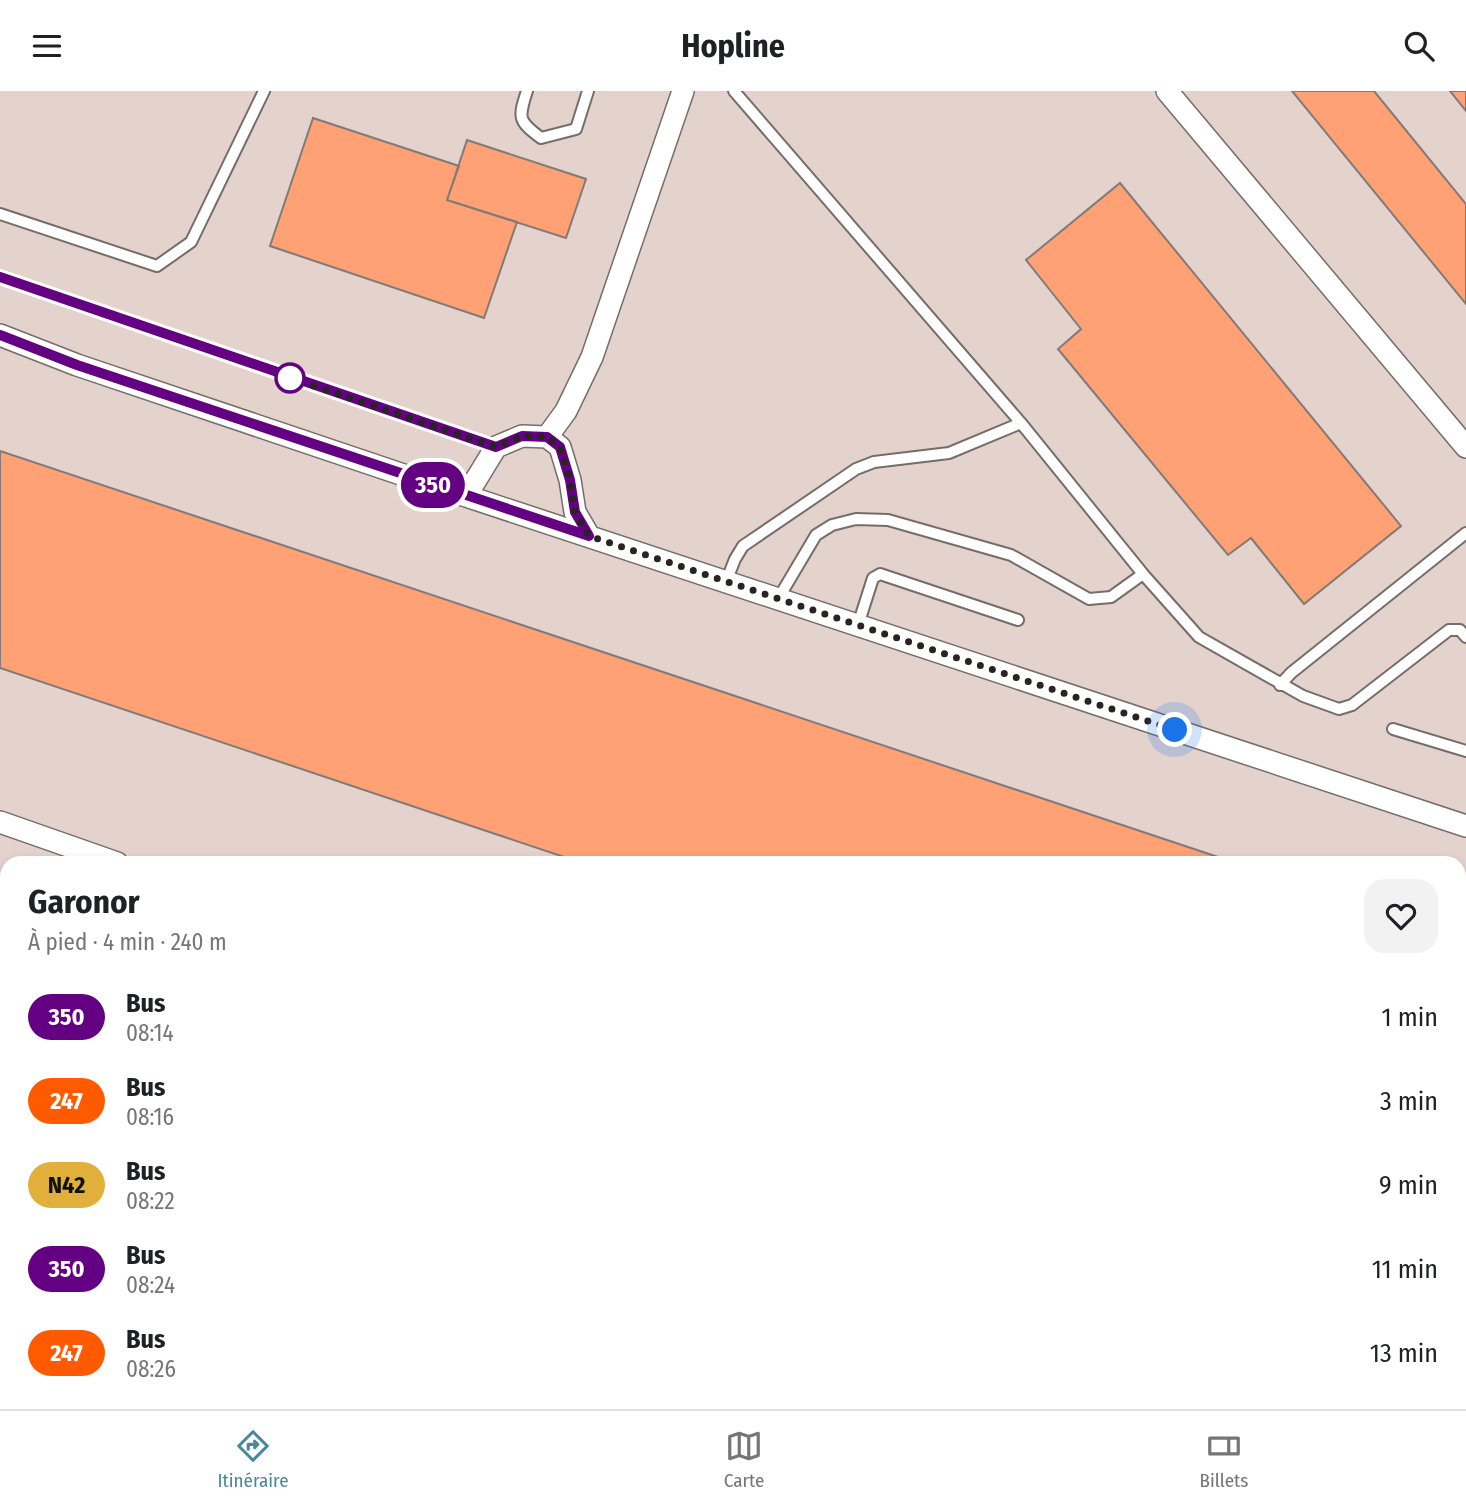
<!DOCTYPE html>
<html lang="fr">
<head>
<meta charset="utf-8">
<style>
  :root { --surface:#fff; --page:#f2f2f2; --text:#202124; --muted:#757577; --line:#e0e0e0; --accent:#48899b }
  body { margin:0; font-family:"Fira Sans Condensed",sans-serif; background:var(--page); color:var(--text); height:100vh; display:flex; flex-direction:column; font-size:26px; white-space:nowrap }
  * { box-sizing:border-box; margin:0 }
  p { font-size:23px; color:var(--muted) }
  .icon { flex:none; width:38px; height:38px; fill:none; stroke:currentColor; stroke-width:2; stroke-linecap:round; stroke-linejoin:round }
  .map { position:relative; flex:1; overflow:hidden }
  .panel { position:absolute; left:0px; top:765px; width:1466px; height:555px; display:flex; flex-direction:column; background:var(--surface); border-radius:21px 21px 0 0; box-shadow:0 4px 10px #0003 }
  .panel>* { flex:none }
  .badge { padding:0 14px; border-radius:23px; font-size:24px; line-height:46px }
  .you { position:absolute; width:35px; height:35px; margin:-18px; border:5px solid #fff; border-radius:50%; background:#1a73e8; box-shadow:0 0 0 10px #1a73e833 }
  .map>.badge { position:absolute; translate:-50% -50%; box-shadow:0 0 0 4px #fff }
  .round { display:grid; place-items:center; flex:none; width:74px; height:74px; border-radius:21px; background:var(--page) }
  .summary { display:flex; align-items:center; justify-content:space-between; height:119px; padding:0 28px }
  h1 { font-size:33px; font-weight:700; line-height:52px }
  ul { padding:0; list-style:none }
  li { display:flex; align-items:center; gap:21px; height:84px; padding:0 28px }
  li div { flex:1 }
  li b { display:block; font-size:26px }
  li em { font-style:normal }
  li .badge { min-width:77px; font-weight:700; text-align:center }
  header { display:flex; justify-content:space-between; align-items:center; height:91px; padding:0 28px; background:var(--surface); font-size:32px; font-weight:700 }
  .dock { display:flex; justify-content:space-around; align-items:center; height:98px; border-top:2px solid var(--line); background:var(--surface); font-size:19px; color:var(--muted) }
  .dock a { display:grid; justify-items:center; gap:4px }
  .dock .active { color:var(--accent) }
  .map>svg:first-child { display:block }
  .built { fill:#e4d3cd; fill-rule:evenodd }
  .building { fill:#ffa174; stroke:#817a76; stroke-width:2 }
  .lines { fill:none; stroke-linecap:round; stroke-linejoin:round }
  .lane-casing { stroke:#756d69; stroke-width:14 }
  .street-casing { stroke:#756d69; stroke-width:24 }
  .lane { stroke:#fff; stroke-width:10 }
  .street { stroke:#fff; stroke-width:21 }
  .line-casing { stroke:#fff; stroke-width:16 }
  .line { stroke:#640082; stroke-width:10 }
  .walk { stroke:#272422; stroke-width:7; stroke-dasharray:0 12.6 }
  .stop-dot { fill:#fff; stroke:#640082; stroke-width:3.5 }
</style>
</head>
<body>
<header><svg class="icon" aria-label="menu" viewBox="0 0 24 24"><path d="M4 6h16M4 12h16M4 18h16"/></svg>Hopline<svg class="icon" aria-label="search" viewBox="0 0 24 24"><circle cx="10" cy="10" r="6"/><path d="M15 15l6 6"/></svg></header>
<div class="map">
<svg width="1466" height="1318" viewBox="0 0 1466 1318">
  <rect width="100%" height="100%" fill="#e9e0dd"/>
  <path class="built" d="M 0,0 L 1466,0 L 1466,1318 L 0,1318 ZM 7,772 L 1460,772 L 1460,1312 L 7,1312 Z"/>
  <path class="building" d="M 1292,0 L 1374,0 L 1466,113 L 1466,213 Z
    M 1450,0 L 1466,0 L 1466,20 Z
    M 313,27 L 459,75 L 447,109 L 517,131 L 484,227 L 270,155 Z
    M 467,49 L 586,88 L 566,147 L 447,109 Z
    M 1120,92 L 1401,435 L 1304,513 L 1251,447 L 1228,464 L 1058,258 L 1081,238 L 1026,169 Z
    M 0,360 L 1236,772 L 582,772 L 0,577 Z
    M 1460,846 L 1466,848 L 1466,1067 L 1460,1065 Z
    M 0,931 L 7,934 L 7,1312 L 380,1312 L 378,1318 L 0,1318 Z
    M 1460,1140 L 1466,1143 L 1466,1318 L 1372,1318 L 1355,1312 L 1460,1312 Z"/>
  <g class="lines">
    <g class="lane-casing">
      <path id="lane" d="M 527,0 C 518,27 518,30 541,47 L 576,38 L 588,0
        M 734,0 L 1021,332 L 1143,483 L 1199,546 L 1303,605 L 1339,618 L 1352,614 L 1449,539 L 1460,539 L 1466,546
        M 0,123 L 157,175 L 191,151 L 264,0
        M 0,186 L 496,356
        M 726,491 L 735,468 L 743,455 L 856,378 L 874,371 L 949,362 L 1021,332
        M 778,508 L 816,444 L 832,434 L 856,428 L 888,429 L 1011,464 L 1089,508 L 1111,506 L 1143,483
        M 858,534 L 873,487 L 880,483 L 1018,529
        M 1280,594 L 1291,582 L 1466,442
        M 1393,638 L 1466,660
        M 0,796 L 7,799
        M 401,1318 L 402,1312
        M 459,1318 L 461,1312
        M 526,1318 L 528,1312"/>
    </g>
    <g class="street-casing">
      <path id="street" d="M 1167,0 L 1466,356
        M 0,244 L 77,274 L 466,405 L 1466,735
        M 547,346 L 566,320 L 592,266 L 683,0
        M 466,405 L 496,356 L 522,345 L 547,346 L 560,356 L 570,389 L 575,421 L 589,445
        M 0,731 L 117,772
        M 1061,1312 L 1078,1318"/>
    </g>
    <use href="#lane" class="lane"/>
    <use href="#street" class="street"/>
  </g>
  <g class="lines">
    <g class="line-casing">
      <path id="line" d="M 0,186 L 496,356 L 522,345 L 547,346 L 560,356 L 570,389 L 575,421 L 589,445 L 77,274 L 0,244"/>
    </g>
    <use href="#line" class="line"/>
    <path class="walk" d="M 290,287 L 496,356 L 522,345 L 547,346 L 560,356 L 570,389 L 575,421 L 589,445 L 1175,639"/>
  </g>
  <circle class="stop-dot" cx="290" cy="287" r="14"/>
</svg>
<div class="you" style="left:1175px;top:639px"></div>
<b class="badge" style="left:433px;top:394px;background:#640082;color:#fff">350</b>
<section class="panel">
<div class="summary"><div><h1>Garonor</h1><p>À pied · 4 min · 240 m</p></div><a class="round"><svg class="icon" aria-label="heart" viewBox="0 0 24 24"><path d="M12 20l-8-8c-3-5 5-10 8-4 3-6 11-1 8 4z"/></svg></a></div>
<ul>
<li><span class="badge" style="background:#640082;color:#fff">350</span><div><b>Bus</b><p>08:14</p></div><em>1 min</em></li>
<li><span class="badge" style="background:#ff5a00;color:#fff">247</span><div><b>Bus</b><p>08:16</p></div><em>3 min</em></li>
<li><span class="badge" style="background:#e0b03a;color:#111">N42</span><div><b>Bus</b><p>08:22</p></div><em>9 min</em></li>
<li><span class="badge" style="background:#640082;color:#fff">350</span><div><b>Bus</b><p>08:24</p></div><em>11 min</em></li>
<li><span class="badge" style="background:#ff5a00;color:#fff">247</span><div><b>Bus</b><p>08:26</p></div><em>13 min</em></li>
</ul>
</section>
</div>
<nav class="dock">
<a class="active"><svg class="icon" aria-label="directions" viewBox="0 0 24 24"><path d="M12 3l9 9-9 9-9-9zM9 14v-3h6M13 9l2 2-2 2"/></svg>Itinéraire</a>
<a><svg class="icon" aria-label="map" viewBox="0 0 24 24"><path d="M3 6l6-2 6 2 6-2v14l-6 2-6-2-6 2zM9 4v14M15 6v14"/></svg>Carte</a>
<a><svg class="icon" aria-label="tickets" viewBox="0 0 24 24"><path d="M3 7h18v10H3zM15 7v10"/></svg>Billets</a>
</nav>
</body>
</html>
